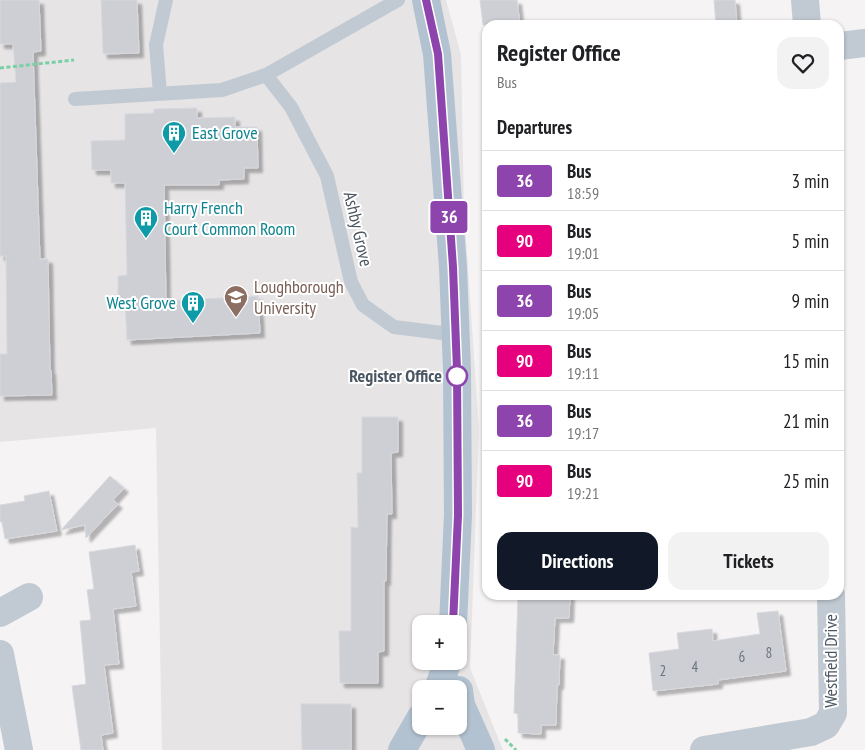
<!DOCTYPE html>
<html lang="en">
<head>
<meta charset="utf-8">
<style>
  :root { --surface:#fff; --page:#f2f2f2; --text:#202124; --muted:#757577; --line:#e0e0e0; --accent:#111827 }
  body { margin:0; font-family:"PT Sans Narrow",sans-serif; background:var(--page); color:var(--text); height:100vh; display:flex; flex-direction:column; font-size:19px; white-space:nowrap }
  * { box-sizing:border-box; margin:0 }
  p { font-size:16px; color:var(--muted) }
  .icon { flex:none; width:28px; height:28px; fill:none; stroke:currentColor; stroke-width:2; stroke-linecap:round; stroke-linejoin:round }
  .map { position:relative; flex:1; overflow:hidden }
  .details { position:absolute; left:482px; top:20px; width:362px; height:580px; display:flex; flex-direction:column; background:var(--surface); border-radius:15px; box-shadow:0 1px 4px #0004 }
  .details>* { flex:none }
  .badge { padding:0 10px; border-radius:4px; font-size:18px; line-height:32px }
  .controls { position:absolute; left:412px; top:615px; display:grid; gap:10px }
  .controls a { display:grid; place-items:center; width:55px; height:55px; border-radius:10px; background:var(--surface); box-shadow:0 1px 4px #0004; font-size:25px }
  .map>.badge { position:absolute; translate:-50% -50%; box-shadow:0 0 0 2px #fff }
  h2 { padding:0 15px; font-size:19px; line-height:45px }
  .round { display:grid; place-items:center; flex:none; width:52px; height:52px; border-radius:15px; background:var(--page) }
  .overview { display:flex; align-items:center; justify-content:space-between; height:85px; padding:0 15px }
  h1 { font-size:24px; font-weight:700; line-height:38px }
  .primary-button { display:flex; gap:10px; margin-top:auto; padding:10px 15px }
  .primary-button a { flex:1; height:58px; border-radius:15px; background:var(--accent); color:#fff; font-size:20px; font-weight:700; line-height:58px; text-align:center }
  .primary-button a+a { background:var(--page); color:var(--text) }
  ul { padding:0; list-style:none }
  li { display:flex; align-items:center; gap:15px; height:60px; padding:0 15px; border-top:1px solid var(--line) }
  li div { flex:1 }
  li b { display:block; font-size:19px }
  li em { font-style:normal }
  li .badge { min-width:55px; font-weight:700; text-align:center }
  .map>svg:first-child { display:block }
  .education { fill:#e6e4e5; fill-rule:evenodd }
  .building { fill:#cdcfd5; stroke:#d7d9de; filter:url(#shadow) }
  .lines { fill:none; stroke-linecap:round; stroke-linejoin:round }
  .path { stroke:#7ad0a6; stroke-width:3; stroke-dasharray:4 2.5; stroke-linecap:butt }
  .service { stroke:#c1cad2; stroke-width:14 }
  .minor { stroke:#c1cad2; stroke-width:28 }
  .primary { stroke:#b3c2d1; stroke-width:28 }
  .line-casing { stroke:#fff; stroke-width:11 }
  .line { stroke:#8e44ad; stroke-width:8 }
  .stop-dot { fill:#fff; stroke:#8e44ad; stroke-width:2.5 }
  .labels { text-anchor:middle; stroke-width:4; stroke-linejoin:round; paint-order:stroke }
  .number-label { font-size:15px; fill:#6b747e }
  .culture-label { font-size:18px; fill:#0d838f; stroke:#fff; text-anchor:start }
  .street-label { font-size:18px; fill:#4a5661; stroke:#fff }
  .education-label { font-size:18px; fill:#785e54; stroke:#fff; text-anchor:start }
  .stop-label { font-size:18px; font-weight:bold; fill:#4a5661; stroke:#fff; text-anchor:end }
</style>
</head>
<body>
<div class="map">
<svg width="865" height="750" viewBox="0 0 865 750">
  <defs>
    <filter id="shadow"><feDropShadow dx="4.5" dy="4.5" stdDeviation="1" flood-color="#0004"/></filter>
  </defs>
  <rect width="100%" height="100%" fill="#f5f3f3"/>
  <path class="education" d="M 0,0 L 446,0 L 461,55 L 464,209 L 479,430 L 470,668 L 503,750 L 162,750 L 156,428 L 0,442 ZM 421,624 L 459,624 L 459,661 L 421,661 ZM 421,689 L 459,689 L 459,726 L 421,726 Z"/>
  <path class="building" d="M 0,0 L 39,0 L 41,51 L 33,52 L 40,259 L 48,259 L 50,370 L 51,370 L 52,395 L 0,396 L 0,354 L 7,354 L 6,256 L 0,256 L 0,83 L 16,82 L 13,44 L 0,44 Z
    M 101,0 L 137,0 L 139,53 L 103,54 Z
    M 480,0 L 517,0 L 520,25 L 483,25 Z
    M 714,0 L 735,0 L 737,25 L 716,25 Z
    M 197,108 L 197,118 L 235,117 L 235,127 L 257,127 L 258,168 L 244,168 L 244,179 L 219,180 L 219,185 L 164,185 L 166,301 L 258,296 L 260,333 L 127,340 L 125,300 L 118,300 L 118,276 L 127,275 L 125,183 L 111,183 L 111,170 L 92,170 L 91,141 L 125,140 L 125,114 L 154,113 L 154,109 Z
    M 362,417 L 398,417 L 398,452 L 391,453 L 392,514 L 387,514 L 386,581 L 384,581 L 384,651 L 378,652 L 378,683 L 340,683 L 339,631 L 351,631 L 351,527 L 358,528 L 357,473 L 362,473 Z
    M 110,476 L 124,488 L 113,500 L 118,504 L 86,538 L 85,525 L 61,530 Z
    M 49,491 L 57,531 L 5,539 L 2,522 L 0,522 L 0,505 L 25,501 L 24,496 Z
    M 135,545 L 139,571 L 131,572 L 136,606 L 113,609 L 119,664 L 104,665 L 113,733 L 101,735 L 103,750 L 81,750 L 72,686 L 86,684 L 80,621 L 91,620 L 87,590 L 94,589 L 89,552 Z
    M 518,595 L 570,595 L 569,618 L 555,618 L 553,655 L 560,655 L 559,685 L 557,685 L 556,725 L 541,725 L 541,734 L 518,733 L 518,714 L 514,713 Z
    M 778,611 L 786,671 L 718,680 L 718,684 L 653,691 L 649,653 L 679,649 L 677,633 L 712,629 L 713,641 L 760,634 L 757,613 Z
    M 301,704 L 351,704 L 351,750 L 302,750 Z"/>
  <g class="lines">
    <path class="path" d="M 0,68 L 74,60
      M 505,739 L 516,750"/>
    <path class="service" d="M 266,75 L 291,107 L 327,176 L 351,282 L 363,305 L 394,327 L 442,333 L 456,330
      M 160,93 L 156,45 L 166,0
      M 75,99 L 222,90 L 266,75 L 398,0"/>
    <path class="minor" d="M 805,0 L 807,25
      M 840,46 L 865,43
      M 0,613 L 29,597
      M 0,654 L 19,750
      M 704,750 L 811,732 L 826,725 L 833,713 L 831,595"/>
    <path class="primary" d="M 426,0 L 437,54 L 453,267 L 457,370 L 458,515 L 453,624
      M 438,689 L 448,661
      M 459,690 L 461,705 L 481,750
      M 402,750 L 421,717"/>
  </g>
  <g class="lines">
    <g class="line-casing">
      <path id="line" d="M 426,0 L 438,54 L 453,267 L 457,370 L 458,515 L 453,624"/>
    </g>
    <use href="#line" class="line"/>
  </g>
  <defs>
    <g id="building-pin" transform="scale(1.25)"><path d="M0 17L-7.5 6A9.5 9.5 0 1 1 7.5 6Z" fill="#0f9aa8" stroke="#fff"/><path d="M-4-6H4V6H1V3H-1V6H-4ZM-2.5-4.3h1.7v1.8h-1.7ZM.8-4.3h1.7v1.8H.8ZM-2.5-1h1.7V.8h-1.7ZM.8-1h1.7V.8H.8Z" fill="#fff"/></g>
    <g id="university-pin" transform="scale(1.25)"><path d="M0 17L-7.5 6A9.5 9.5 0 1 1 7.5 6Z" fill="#8d6e63" stroke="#fff"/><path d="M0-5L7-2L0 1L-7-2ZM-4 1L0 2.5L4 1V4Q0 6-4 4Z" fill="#fff"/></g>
  </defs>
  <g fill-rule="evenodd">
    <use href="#building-pin" x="174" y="133"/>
    <use href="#building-pin" x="146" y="218"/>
    <use href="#university-pin" x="236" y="297"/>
    <use href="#building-pin" x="193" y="303"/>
  </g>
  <circle class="stop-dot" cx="457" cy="376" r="10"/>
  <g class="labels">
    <g class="number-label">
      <text x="769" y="658">8</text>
      <text x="742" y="662">6</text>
      <text x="695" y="672">4</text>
      <text x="663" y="676">2</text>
    </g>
    <g class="culture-label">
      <text x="192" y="139">East Grove</text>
      <text x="164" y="214">Harry French<tspan x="164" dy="21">Court Common Room</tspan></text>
      <text x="176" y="309" text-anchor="end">West Grove</text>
    </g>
    <g class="street-label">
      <text transform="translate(358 229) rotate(77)" y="6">Ashby Grove</text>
      <text transform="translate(831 661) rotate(-90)" y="6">Westfield Drive</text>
    </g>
    <g class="education-label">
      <text x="254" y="293">Loughborough<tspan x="254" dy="21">University</tspan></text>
    </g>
    <g class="stop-label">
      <text x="442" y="382">Register Office</text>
    </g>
  </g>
</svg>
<div class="controls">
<a>+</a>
<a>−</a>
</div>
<b class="badge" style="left:449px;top:217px;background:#8e44ad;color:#fff">36</b>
<section class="details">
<div class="overview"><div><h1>Register Office</h1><p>Bus</p></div><a class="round"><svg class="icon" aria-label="heart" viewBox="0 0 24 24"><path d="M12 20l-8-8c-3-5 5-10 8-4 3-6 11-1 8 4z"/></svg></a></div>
<h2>Departures</h2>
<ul>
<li><span class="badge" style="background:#8e44ad;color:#fff">36</span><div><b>Bus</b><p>18:59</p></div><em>3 min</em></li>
<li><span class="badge" style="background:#e6007e;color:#fff">90</span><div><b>Bus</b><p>19:01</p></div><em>5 min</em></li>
<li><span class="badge" style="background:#8e44ad;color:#fff">36</span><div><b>Bus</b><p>19:05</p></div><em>9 min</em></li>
<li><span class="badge" style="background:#e6007e;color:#fff">90</span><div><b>Bus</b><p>19:11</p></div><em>15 min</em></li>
<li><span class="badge" style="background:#8e44ad;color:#fff">36</span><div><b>Bus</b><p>19:17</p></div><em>21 min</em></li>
<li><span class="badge" style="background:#e6007e;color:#fff">90</span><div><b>Bus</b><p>19:21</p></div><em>25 min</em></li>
</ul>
<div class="primary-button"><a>Directions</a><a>Tickets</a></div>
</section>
</div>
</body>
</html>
